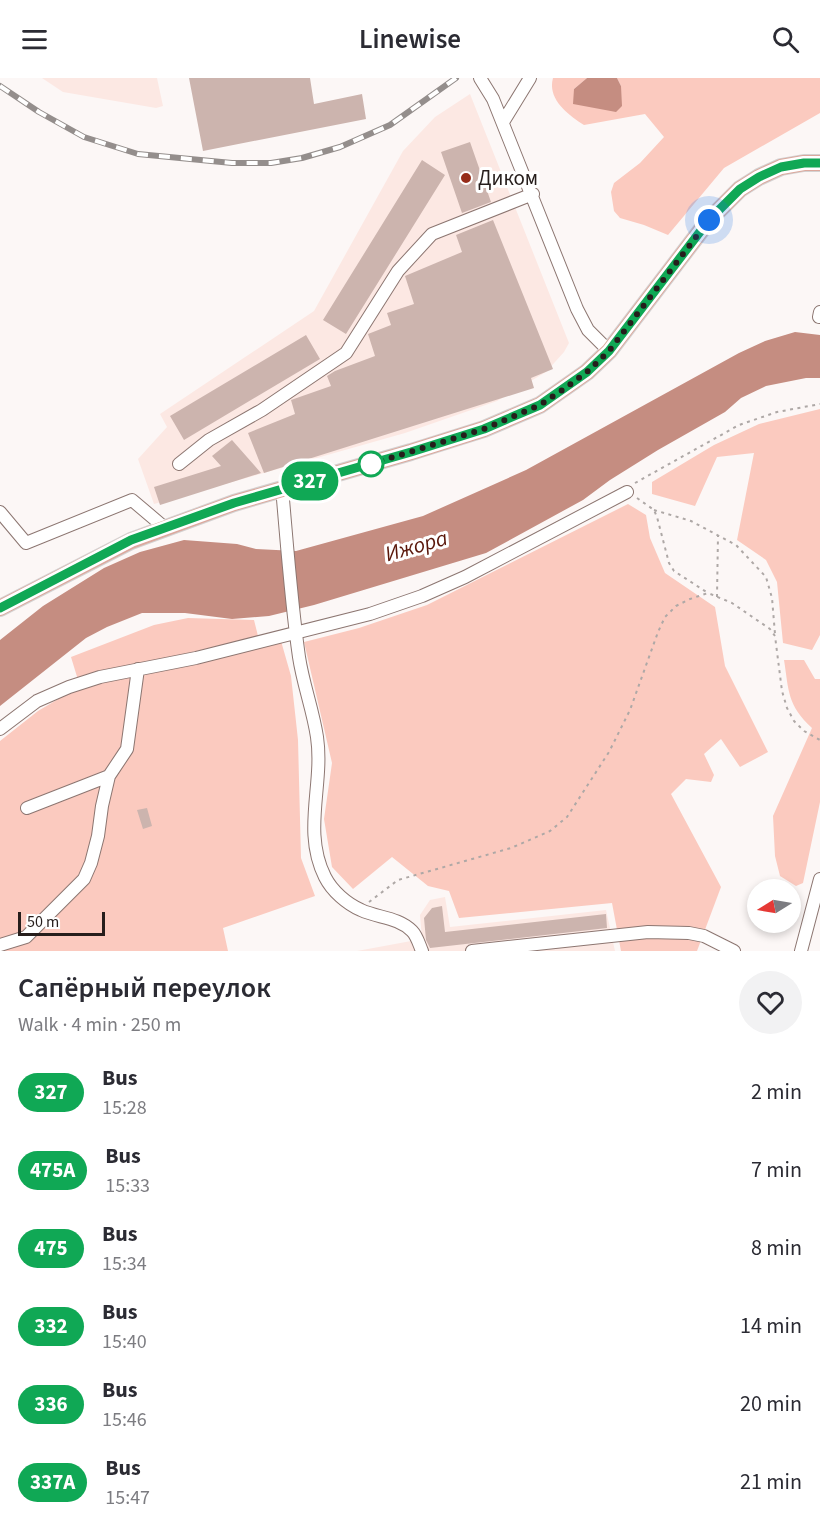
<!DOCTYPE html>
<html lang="en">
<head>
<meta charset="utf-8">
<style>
  :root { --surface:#fff; --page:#f2f2f3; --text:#2b2b33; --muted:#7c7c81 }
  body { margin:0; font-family:"Source Sans 3",sans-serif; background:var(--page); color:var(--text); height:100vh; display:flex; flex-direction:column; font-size:22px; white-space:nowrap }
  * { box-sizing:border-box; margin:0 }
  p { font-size:20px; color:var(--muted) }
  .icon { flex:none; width:33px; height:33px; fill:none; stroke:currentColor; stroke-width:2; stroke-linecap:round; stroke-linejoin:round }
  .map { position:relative; height:873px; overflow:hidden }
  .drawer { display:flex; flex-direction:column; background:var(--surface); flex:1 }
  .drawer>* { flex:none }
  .badge { padding:0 12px; border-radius:20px; font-size:21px; line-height:39px }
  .needle { width:39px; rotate:259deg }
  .tools { position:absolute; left:747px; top:801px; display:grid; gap:12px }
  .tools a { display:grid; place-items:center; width:54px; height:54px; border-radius:50%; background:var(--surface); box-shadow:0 3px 9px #0003; font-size:30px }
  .scale { position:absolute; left:18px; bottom:15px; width:87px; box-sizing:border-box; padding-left:6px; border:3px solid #261e1c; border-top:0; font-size:16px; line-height:21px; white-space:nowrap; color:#261e1c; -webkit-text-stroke:4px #fff; paint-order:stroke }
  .you { position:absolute; width:30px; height:30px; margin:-15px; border:4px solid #fff; border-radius:50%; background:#1a73e8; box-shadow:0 0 0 9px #1a73e833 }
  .map>.badge { position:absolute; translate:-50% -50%; box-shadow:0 0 0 3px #fff }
  .round { display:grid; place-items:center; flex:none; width:63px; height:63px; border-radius:32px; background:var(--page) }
  .head { display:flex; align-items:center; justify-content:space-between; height:102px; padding:0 18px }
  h1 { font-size:28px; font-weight:600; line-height:45px }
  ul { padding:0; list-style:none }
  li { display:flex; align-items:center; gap:18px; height:78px; padding:0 18px }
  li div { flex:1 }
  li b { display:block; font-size:22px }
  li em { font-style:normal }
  li .badge { min-width:66px; font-weight:700; text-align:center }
  header { display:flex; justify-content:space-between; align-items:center; height:78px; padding:0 18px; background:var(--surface); font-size:27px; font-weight:600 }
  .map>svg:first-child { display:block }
  .built { fill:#fce8e3 }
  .green { fill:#fbcabf }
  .water { fill:#c58d81 }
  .building { fill:#ccb4ae }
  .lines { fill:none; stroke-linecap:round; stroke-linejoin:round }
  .minor-casing { stroke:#8c7671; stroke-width:14 }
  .major-casing { stroke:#d4d2d2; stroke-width:18 }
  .path { stroke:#aea8a6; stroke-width:2; stroke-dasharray:3 4.5; stroke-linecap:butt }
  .minor { stroke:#fff; stroke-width:12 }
  .major { stroke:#dca99e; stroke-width:16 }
  .rail-casing { stroke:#948e8c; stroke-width:6 }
  .rail { stroke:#fff; stroke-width:4; stroke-dasharray:11; stroke-linecap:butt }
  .line-casing { stroke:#fff; stroke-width:14 }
  .line { stroke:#10a855; stroke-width:9 }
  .walk { stroke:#261e1c; stroke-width:6; stroke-dasharray:0 10.8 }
  .poi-dot { fill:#962c19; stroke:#fff; stroke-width:2 }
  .stop-dot { fill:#fff; stroke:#10a855; stroke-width:3 }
  .labels { text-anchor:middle; stroke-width:6; stroke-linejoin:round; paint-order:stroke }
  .poi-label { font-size:21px; fill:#261e1c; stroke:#fff; text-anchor:start }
  .water-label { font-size:22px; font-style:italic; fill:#5a170a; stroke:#fff }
</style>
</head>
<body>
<header><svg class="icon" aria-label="menu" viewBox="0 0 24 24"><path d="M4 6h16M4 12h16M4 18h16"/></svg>Linewise<svg class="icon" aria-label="search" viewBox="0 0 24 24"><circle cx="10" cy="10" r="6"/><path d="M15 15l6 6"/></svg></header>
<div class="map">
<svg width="820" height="873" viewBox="0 0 820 873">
  <rect width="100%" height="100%" fill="#fcf7f6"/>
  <path class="built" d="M 42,0 L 157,0 L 163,28 L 156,30 L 63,14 Z
    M 470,16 L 569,265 L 564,274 L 546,294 L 497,323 L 405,355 L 154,426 L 138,381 L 167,349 L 160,336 L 314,233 L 403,73 L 435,39 Z
    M 445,819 L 450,849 L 606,832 L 615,873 L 357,873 L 422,861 L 420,837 L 430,822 Z"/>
  <path class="green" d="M 553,0 L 587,0 L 574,11 L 621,8 L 617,0 L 820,0 L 820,35 L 724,90 L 668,157 L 644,147 L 620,140 L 614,133 L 611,114 L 614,105 L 640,85 L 664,59 L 645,36 L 584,47 C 568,37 547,21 553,0 Z
    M 820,331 L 820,557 L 812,572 L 783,565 L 777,504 L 766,482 L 737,462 L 754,375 L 717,379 L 695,428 L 652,416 L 652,404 L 714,367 L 759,346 Z
    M 628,426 L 646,437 L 650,460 L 665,495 L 715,529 L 725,588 L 768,674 L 740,689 L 721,661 L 704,676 L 714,697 L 711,704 L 686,701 L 671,716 L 721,809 L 697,873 L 621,873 L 612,825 L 459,840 L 449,813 L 428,808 L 392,779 L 353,811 L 332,789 L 324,741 L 332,685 L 304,564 L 359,550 L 427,527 Z
    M 188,540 L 254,542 L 258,558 L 78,602 L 71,579 L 154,547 Z
    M 281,563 L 291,598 L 298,662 L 301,780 L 315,818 L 223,850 L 228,873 L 0,873 L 0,663 L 38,633 L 70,614 L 99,602 Z
    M 784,582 L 804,582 L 815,601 L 820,601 L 820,724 L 803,805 L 796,808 L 780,798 L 775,778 L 773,738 L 812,650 C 787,627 789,613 784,582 Z"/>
  <path class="water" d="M 587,0 L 617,0 L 621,8 L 622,28 L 616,34 L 573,26 L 574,11 Z
    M 795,254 L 820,257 L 820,300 L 806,300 L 766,308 L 741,320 L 725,334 L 658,372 L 610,402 L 583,422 L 486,475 L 314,527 L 269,538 L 232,541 L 185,535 L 142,535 L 107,549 L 86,560 L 0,628 L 0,562 L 43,528 L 104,490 L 140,474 L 184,462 L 237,466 L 256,471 L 296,473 L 423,438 L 526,392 L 739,275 L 765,263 Z"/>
  <path class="building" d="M 189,0 L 310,0 L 314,26 L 362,16 L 366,41 L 203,73 Z
    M 470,64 L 491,124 L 462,135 L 441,74 Z
    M 422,82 L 445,97 L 346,256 L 323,242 Z
    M 493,142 L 553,291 L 531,300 L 534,310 L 264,395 L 248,355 L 295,336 L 291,322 L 331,308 L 327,298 L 335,293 L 375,278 L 368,256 L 391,247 L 387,235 L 414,226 L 405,198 L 462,174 L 456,157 Z
    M 306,257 L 320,281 L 184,362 L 170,338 Z
    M 232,362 L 261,395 L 160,427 L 154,409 L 221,388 L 212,378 Z
    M 147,730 L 152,748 L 143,751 L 137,732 Z
    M 442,828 L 445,854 L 606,836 L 607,850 L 430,870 L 426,862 L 424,840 L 432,830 Z"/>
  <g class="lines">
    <g class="minor-casing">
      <path id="minor" d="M 480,0 L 493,21 L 577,231 L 588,252 L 609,273
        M 503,44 L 530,0
        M 819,239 L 820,234
        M 179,386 L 209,362 L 262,332 L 346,275 L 398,193 L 432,156 L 533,116
        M 282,410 C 287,466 291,523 299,579 C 303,606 313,632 317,659 C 324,707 302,753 325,799 C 332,813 347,826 361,832 C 378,840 398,839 412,853 C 417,858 419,866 422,873
        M 0,434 L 26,465 L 132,422 L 165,450
        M 0,651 L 37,623 L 69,609 L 100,599 L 196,580 L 370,536 L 422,518 L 465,499 L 627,414
        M 27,730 L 109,698
        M 0,867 L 26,859 L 84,801 L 91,785 L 98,758 L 102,728 L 109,698 L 127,671 L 138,591
        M 472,873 L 648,854 L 689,855 L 704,858 L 734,873
        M 801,873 L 820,801"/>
    </g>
    <g class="major-casing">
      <path id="major" d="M 0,530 L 131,463 L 234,425 L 411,374 L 484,351 L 540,327 L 587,294 L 609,273 L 709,142 L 740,111 L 759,99 L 781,89 L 804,85 L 820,85"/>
    </g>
    <path class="path" d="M 635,405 L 739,347 L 777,334 L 820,326
      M 637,420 L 654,432 L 657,439 L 669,485 L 674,493 L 708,515
      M 654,432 L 691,443 L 736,467 L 766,499 L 772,520 L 775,556
      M 717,519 L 718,457
      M 369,824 L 398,802 L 511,770 L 550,753 L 567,739 L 609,674 L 630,632 L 658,554 L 665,539 L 676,528 L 690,521 L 708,515 L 732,525 L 770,551 L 775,558 L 782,613 L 787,630 L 794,643 L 804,653 L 820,662"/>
    <use href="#minor" class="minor"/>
    <use href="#major" class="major"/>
    <g class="rail-casing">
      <path id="rail" d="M 0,8 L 39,34 L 84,59 L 138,76 L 232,85 L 271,85 L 302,80 L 340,69 L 390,47 L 456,0"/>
    </g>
    <use href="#rail" class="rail"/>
  </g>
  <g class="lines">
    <g class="line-casing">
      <path id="line" d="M 0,530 L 131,462 L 234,425 L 411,374 L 484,351 L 540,327 L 587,294 L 609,273 L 709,142 L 740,111 L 759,99 L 781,89 L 804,85 L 820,85"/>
    </g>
    <use href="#line" class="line"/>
    <path class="walk" d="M 371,386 L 484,351 L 540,327 L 564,311 L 587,294 L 609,273 L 709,142"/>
  </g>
  <circle class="poi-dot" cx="466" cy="100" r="6"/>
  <circle class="stop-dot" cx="371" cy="386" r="12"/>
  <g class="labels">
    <g class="poi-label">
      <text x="478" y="107">Диком</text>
    </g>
    <g class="water-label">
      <text transform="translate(416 467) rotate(-16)" y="8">Ижора</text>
    </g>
  </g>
</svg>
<div class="tools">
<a><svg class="needle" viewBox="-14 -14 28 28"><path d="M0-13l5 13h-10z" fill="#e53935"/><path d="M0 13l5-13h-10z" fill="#7c7c81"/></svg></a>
</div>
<div class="scale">50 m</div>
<div class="you" style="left:709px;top:142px"></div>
<b class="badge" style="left:310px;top:403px;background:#10a855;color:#fff">327</b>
</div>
<section class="drawer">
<div class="head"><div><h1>Сапёрный переулок</h1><p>Walk · 4 min · 250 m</p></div><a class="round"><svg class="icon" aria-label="heart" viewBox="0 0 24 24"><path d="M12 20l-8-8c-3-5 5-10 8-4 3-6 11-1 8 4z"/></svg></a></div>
<ul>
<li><span class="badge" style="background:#10a855;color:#fff">327</span><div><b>Bus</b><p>15:28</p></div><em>2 min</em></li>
<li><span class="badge" style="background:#10a855;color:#fff">475А</span><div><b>Bus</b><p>15:33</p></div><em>7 min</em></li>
<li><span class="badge" style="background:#10a855;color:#fff">475</span><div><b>Bus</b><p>15:34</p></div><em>8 min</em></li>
<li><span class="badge" style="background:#10a855;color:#fff">332</span><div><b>Bus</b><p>15:40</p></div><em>14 min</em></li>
<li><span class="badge" style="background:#10a855;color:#fff">336</span><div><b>Bus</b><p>15:46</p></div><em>20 min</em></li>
<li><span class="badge" style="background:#10a855;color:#fff">337А</span><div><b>Bus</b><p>15:47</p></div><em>21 min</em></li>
</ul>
</section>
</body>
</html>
